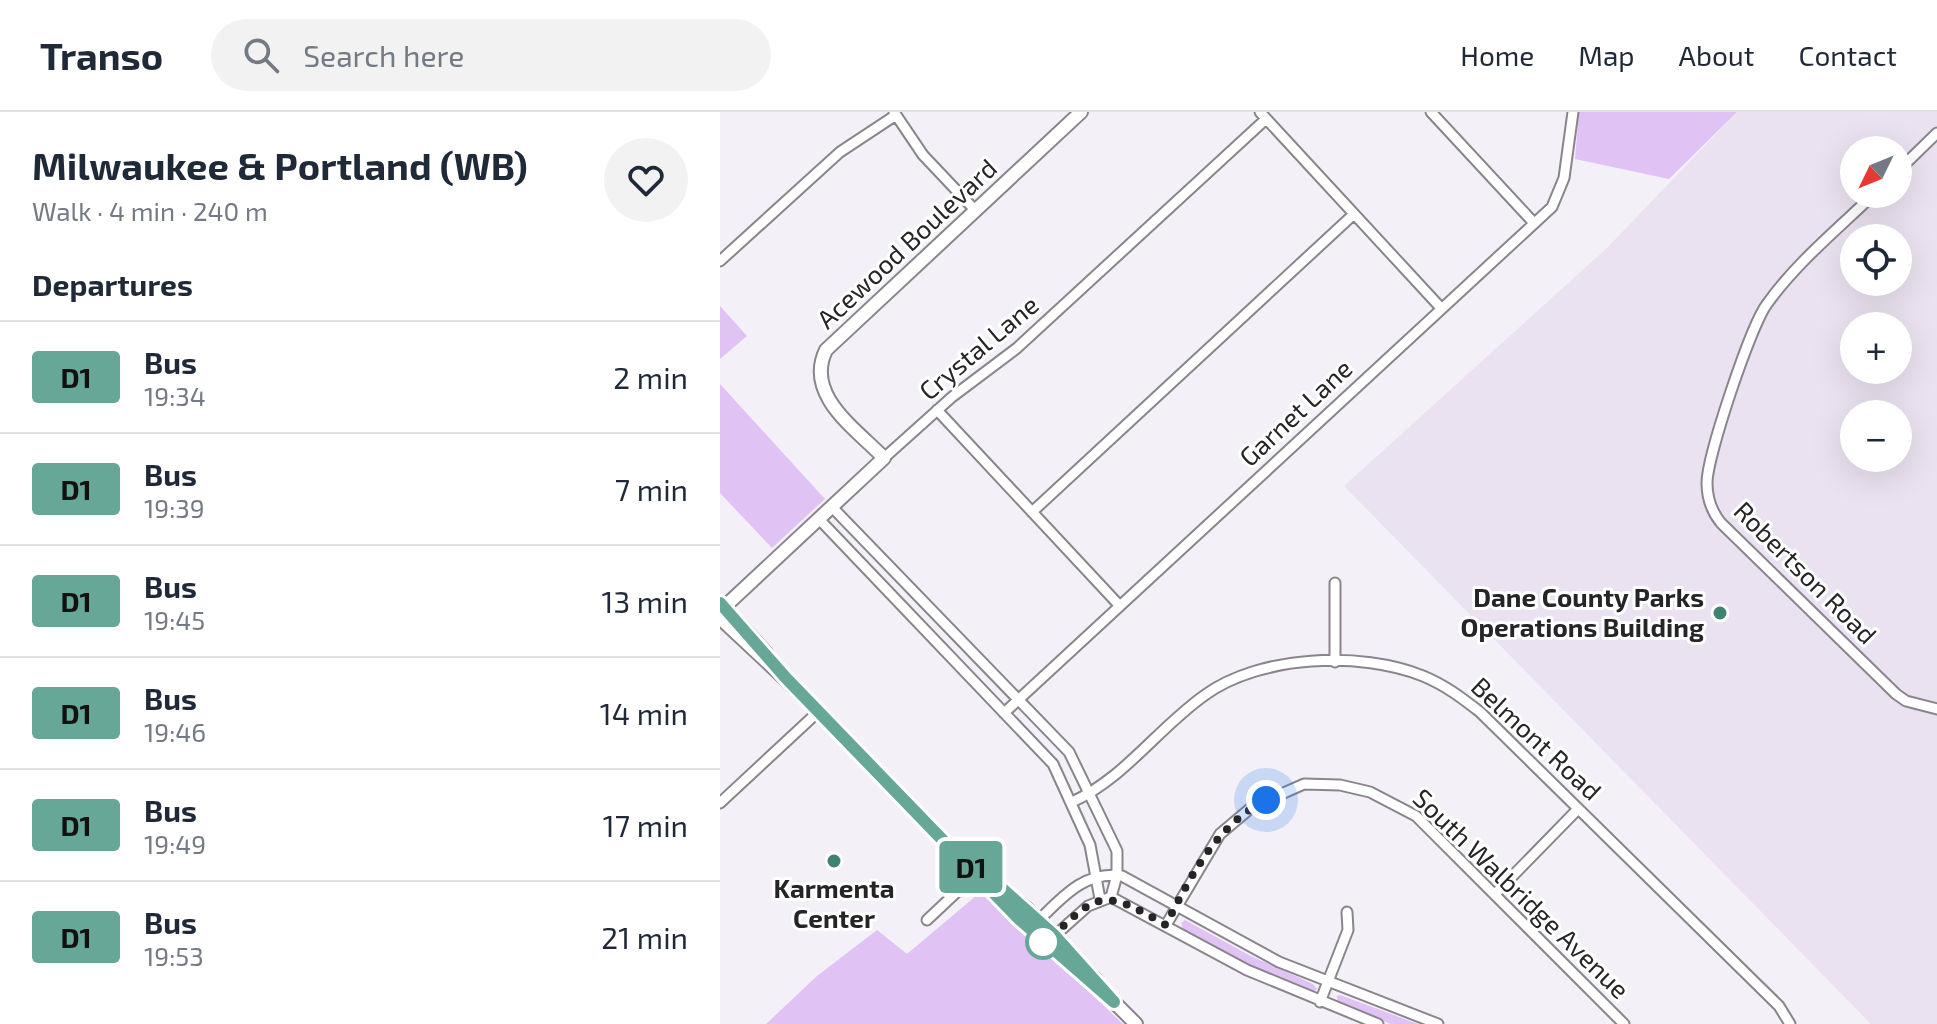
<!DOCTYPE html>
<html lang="en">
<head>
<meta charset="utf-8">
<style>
  :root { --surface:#fff; --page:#f2f2f3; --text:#1f2937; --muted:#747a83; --line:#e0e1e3 }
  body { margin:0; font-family:"Exo 2",sans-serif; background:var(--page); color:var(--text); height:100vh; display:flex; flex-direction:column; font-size:30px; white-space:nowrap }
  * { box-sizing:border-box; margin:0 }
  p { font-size:26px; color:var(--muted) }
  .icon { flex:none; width:44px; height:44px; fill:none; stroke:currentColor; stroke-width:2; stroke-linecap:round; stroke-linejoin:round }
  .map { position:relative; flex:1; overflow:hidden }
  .drawer { display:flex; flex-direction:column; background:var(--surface); width:720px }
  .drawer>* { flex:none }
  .badge { padding:0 16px; border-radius:6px; font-size:28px; line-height:52px }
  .needle { width:52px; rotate:227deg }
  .buttons { position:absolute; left:1120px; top:24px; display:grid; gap:16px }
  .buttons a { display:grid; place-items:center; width:72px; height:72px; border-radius:50%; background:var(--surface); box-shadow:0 8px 32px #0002; font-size:40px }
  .you { position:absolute; width:40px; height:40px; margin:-20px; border:6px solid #fff; border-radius:50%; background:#1a73e8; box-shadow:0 0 0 12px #1a73e833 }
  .map>.badge { position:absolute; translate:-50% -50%; box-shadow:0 0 0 4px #fff }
  h2 { padding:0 32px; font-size:30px; line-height:72px }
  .round { display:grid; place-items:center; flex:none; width:84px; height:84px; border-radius:42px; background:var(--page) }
  .overview { display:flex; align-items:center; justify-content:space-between; height:136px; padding:0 32px }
  h1 { font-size:38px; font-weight:700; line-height:60px }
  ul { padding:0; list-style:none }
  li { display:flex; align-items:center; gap:24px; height:112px; padding:0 32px; border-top:2px solid var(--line) }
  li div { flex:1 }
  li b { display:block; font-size:30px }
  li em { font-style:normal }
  li .badge { min-width:88px; font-weight:700; text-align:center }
  header { display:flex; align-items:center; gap:48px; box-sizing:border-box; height:112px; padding:0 40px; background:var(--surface); border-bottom:2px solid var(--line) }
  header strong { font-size:38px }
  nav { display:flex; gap:44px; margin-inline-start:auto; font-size:28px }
  .search { width:560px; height:72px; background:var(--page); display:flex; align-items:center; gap:20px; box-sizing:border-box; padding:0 28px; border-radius:44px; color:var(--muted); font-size:30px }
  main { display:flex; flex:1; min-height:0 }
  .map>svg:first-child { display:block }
  .built { fill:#eae2f0; fill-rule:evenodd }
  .green { fill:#e1c2f5 }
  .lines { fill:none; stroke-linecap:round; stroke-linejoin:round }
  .street-casing { stroke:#89858b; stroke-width:13 }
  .secondary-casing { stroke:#89858b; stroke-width:16 }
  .street { stroke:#fff; stroke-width:9 }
  .secondary { stroke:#fff; stroke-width:12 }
  .line-casing { stroke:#fff; stroke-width:18 }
  .line { stroke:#67a797; stroke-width:12 }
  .walk { stroke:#252426; stroke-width:8; stroke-dasharray:0 14.4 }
  .poi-dot { fill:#3f8273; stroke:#fff; stroke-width:3 }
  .stop-dot { fill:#fff; stroke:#67a797; stroke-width:4 }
  .labels { text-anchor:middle; stroke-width:6; stroke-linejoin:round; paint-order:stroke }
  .street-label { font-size:26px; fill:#252426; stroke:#fff }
  .poi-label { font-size:26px; font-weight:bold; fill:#252426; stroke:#fff; text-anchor:end }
</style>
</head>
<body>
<header>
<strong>Transo</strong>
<div class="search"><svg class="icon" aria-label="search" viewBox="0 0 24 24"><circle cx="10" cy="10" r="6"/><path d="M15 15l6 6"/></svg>Search here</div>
<nav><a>Home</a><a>Map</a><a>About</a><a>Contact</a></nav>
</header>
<main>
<section class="drawer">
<div class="overview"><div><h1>Milwaukee &amp; Portland (WB)</h1><p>Walk · 4 min · 240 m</p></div><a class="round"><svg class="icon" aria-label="heart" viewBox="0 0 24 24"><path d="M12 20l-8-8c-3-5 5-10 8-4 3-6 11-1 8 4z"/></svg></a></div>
<h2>Departures</h2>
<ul>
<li><span class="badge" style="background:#67a797;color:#111">D1</span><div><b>Bus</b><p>19:34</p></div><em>2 min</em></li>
<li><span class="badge" style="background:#67a797;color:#111">D1</span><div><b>Bus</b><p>19:39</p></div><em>7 min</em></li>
<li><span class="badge" style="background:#67a797;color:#111">D1</span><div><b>Bus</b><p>19:45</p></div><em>13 min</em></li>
<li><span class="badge" style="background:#67a797;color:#111">D1</span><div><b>Bus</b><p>19:46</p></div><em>14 min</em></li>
<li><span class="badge" style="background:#67a797;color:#111">D1</span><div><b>Bus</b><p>19:49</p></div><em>17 min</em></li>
<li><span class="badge" style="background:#67a797;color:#111">D1</span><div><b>Bus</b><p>19:53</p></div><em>21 min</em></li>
</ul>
</section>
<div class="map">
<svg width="1217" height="912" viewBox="0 0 1217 912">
  <rect width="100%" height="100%" fill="#f4f0f7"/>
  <path class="built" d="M 1017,0 L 1217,0 L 1217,912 L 1151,912 L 624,374 L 887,136 ZM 1134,38 L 1178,38 L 1178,82 L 1134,82 ZM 1134,126 L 1178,126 L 1178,170 L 1134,170 ZM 1134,214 L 1178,214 L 1178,258 L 1134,258 ZM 1134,302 L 1178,302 L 1178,346 L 1134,346 Z"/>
  <path class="green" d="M 859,0 L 1017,0 L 949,67 L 855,47 Z
    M 0,194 L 27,224 L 0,247 Z
    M 0,272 L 105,387 L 52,436 L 0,381 Z
    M 263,778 L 403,912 L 46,912 L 97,864 L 157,818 L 187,842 Z
    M 465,808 L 529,843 L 593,872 L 597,877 L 593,881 L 535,857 L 463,817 L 461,811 Z
    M 620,883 L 698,912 L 671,912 L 618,892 L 617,884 Z"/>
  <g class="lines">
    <g class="street-casing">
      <path id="street" d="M 174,0 L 203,43 L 255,98
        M 540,0 L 721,196
        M 711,0 L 814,111
        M 1178,59 L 1217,21
        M 1154,82 C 1118,117 1076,151 1047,192 C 1031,213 987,344 987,371 C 987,386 992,400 1001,411 L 1176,582 L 1186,589 L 1217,597
        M 0,149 L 120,40 L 176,3
        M 217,298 L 399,493
        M 164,346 L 232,285 L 297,236 L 546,7
        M 111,394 L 349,640 L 397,739 L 397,763 L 391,785
        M 312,400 L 634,102
        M 98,406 L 333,652 L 370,733 L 380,787
        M 615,550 L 615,471
        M 284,601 L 832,95 L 844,66 L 853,0
        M 352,690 C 405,666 438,616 485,583 C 540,543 641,539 703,564 C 725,573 742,586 760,600 L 1059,894 L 1070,912
        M 0,691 L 99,599
        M 776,781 L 858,697
        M 207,808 L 257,761
        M 314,813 C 340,788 363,758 402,764 L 559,850 L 718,912
        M 446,813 L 500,722 L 532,695 L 584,672 L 620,673 L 650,680 L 696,704 L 904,912
        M 331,827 L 368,794 L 391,785 L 527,858 L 658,912
        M 600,890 L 628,818 L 627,800"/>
    </g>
    <g class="secondary-casing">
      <path id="secondary" d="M 0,491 L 46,541
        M 0,499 L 164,346 C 136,317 84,283 106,238 L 361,0
        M 0,506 L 93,593 L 299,807 L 394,890
        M 267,767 L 307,797 L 376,868
        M 390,886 L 416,912"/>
    </g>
    <use href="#street" class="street"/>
    <use href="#secondary" class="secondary"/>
  </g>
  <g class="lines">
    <g class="line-casing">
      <path id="line" d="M 0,491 L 66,566 L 299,807 L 394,890 L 334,823 L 277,772"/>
    </g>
    <use href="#line" class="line"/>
    <path class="walk" d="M 323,830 L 325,832 C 378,780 380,775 446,813 C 471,763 496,714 546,688"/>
  </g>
  <g class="poi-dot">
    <circle cx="1000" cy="501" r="8"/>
    <circle cx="114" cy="749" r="8"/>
  </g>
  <circle class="stop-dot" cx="323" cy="830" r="16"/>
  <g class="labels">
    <g class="street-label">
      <text transform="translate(187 132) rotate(-43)" y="9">Acewood Boulevard</text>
      <text transform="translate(259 236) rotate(-40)" y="9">Crystal Lane</text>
      <text transform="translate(576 301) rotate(-43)" y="9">Garnet Lane</text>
      <text transform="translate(1085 461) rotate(45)" y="9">Robertson Road</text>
      <text transform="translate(816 627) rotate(43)" y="9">Belmont Road</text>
      <text transform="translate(801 782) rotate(44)" y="9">South Walbridge Avenue</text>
    </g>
    <g class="poi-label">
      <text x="984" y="495">Dane County Parks<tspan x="984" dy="30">Operations Building</tspan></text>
      <text x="114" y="786" text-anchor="middle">Karmenta<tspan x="114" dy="30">Center</tspan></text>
    </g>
  </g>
</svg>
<div class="buttons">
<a><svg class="needle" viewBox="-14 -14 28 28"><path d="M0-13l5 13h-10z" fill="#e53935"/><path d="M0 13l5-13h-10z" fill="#747a83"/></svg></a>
<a><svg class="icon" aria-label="locate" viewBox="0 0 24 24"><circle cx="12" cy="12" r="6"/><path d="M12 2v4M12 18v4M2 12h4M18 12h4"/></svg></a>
<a>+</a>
<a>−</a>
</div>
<div class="you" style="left:546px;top:688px"></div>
<b class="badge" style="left:251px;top:755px;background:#67a797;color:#111">D1</b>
</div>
</main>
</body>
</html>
